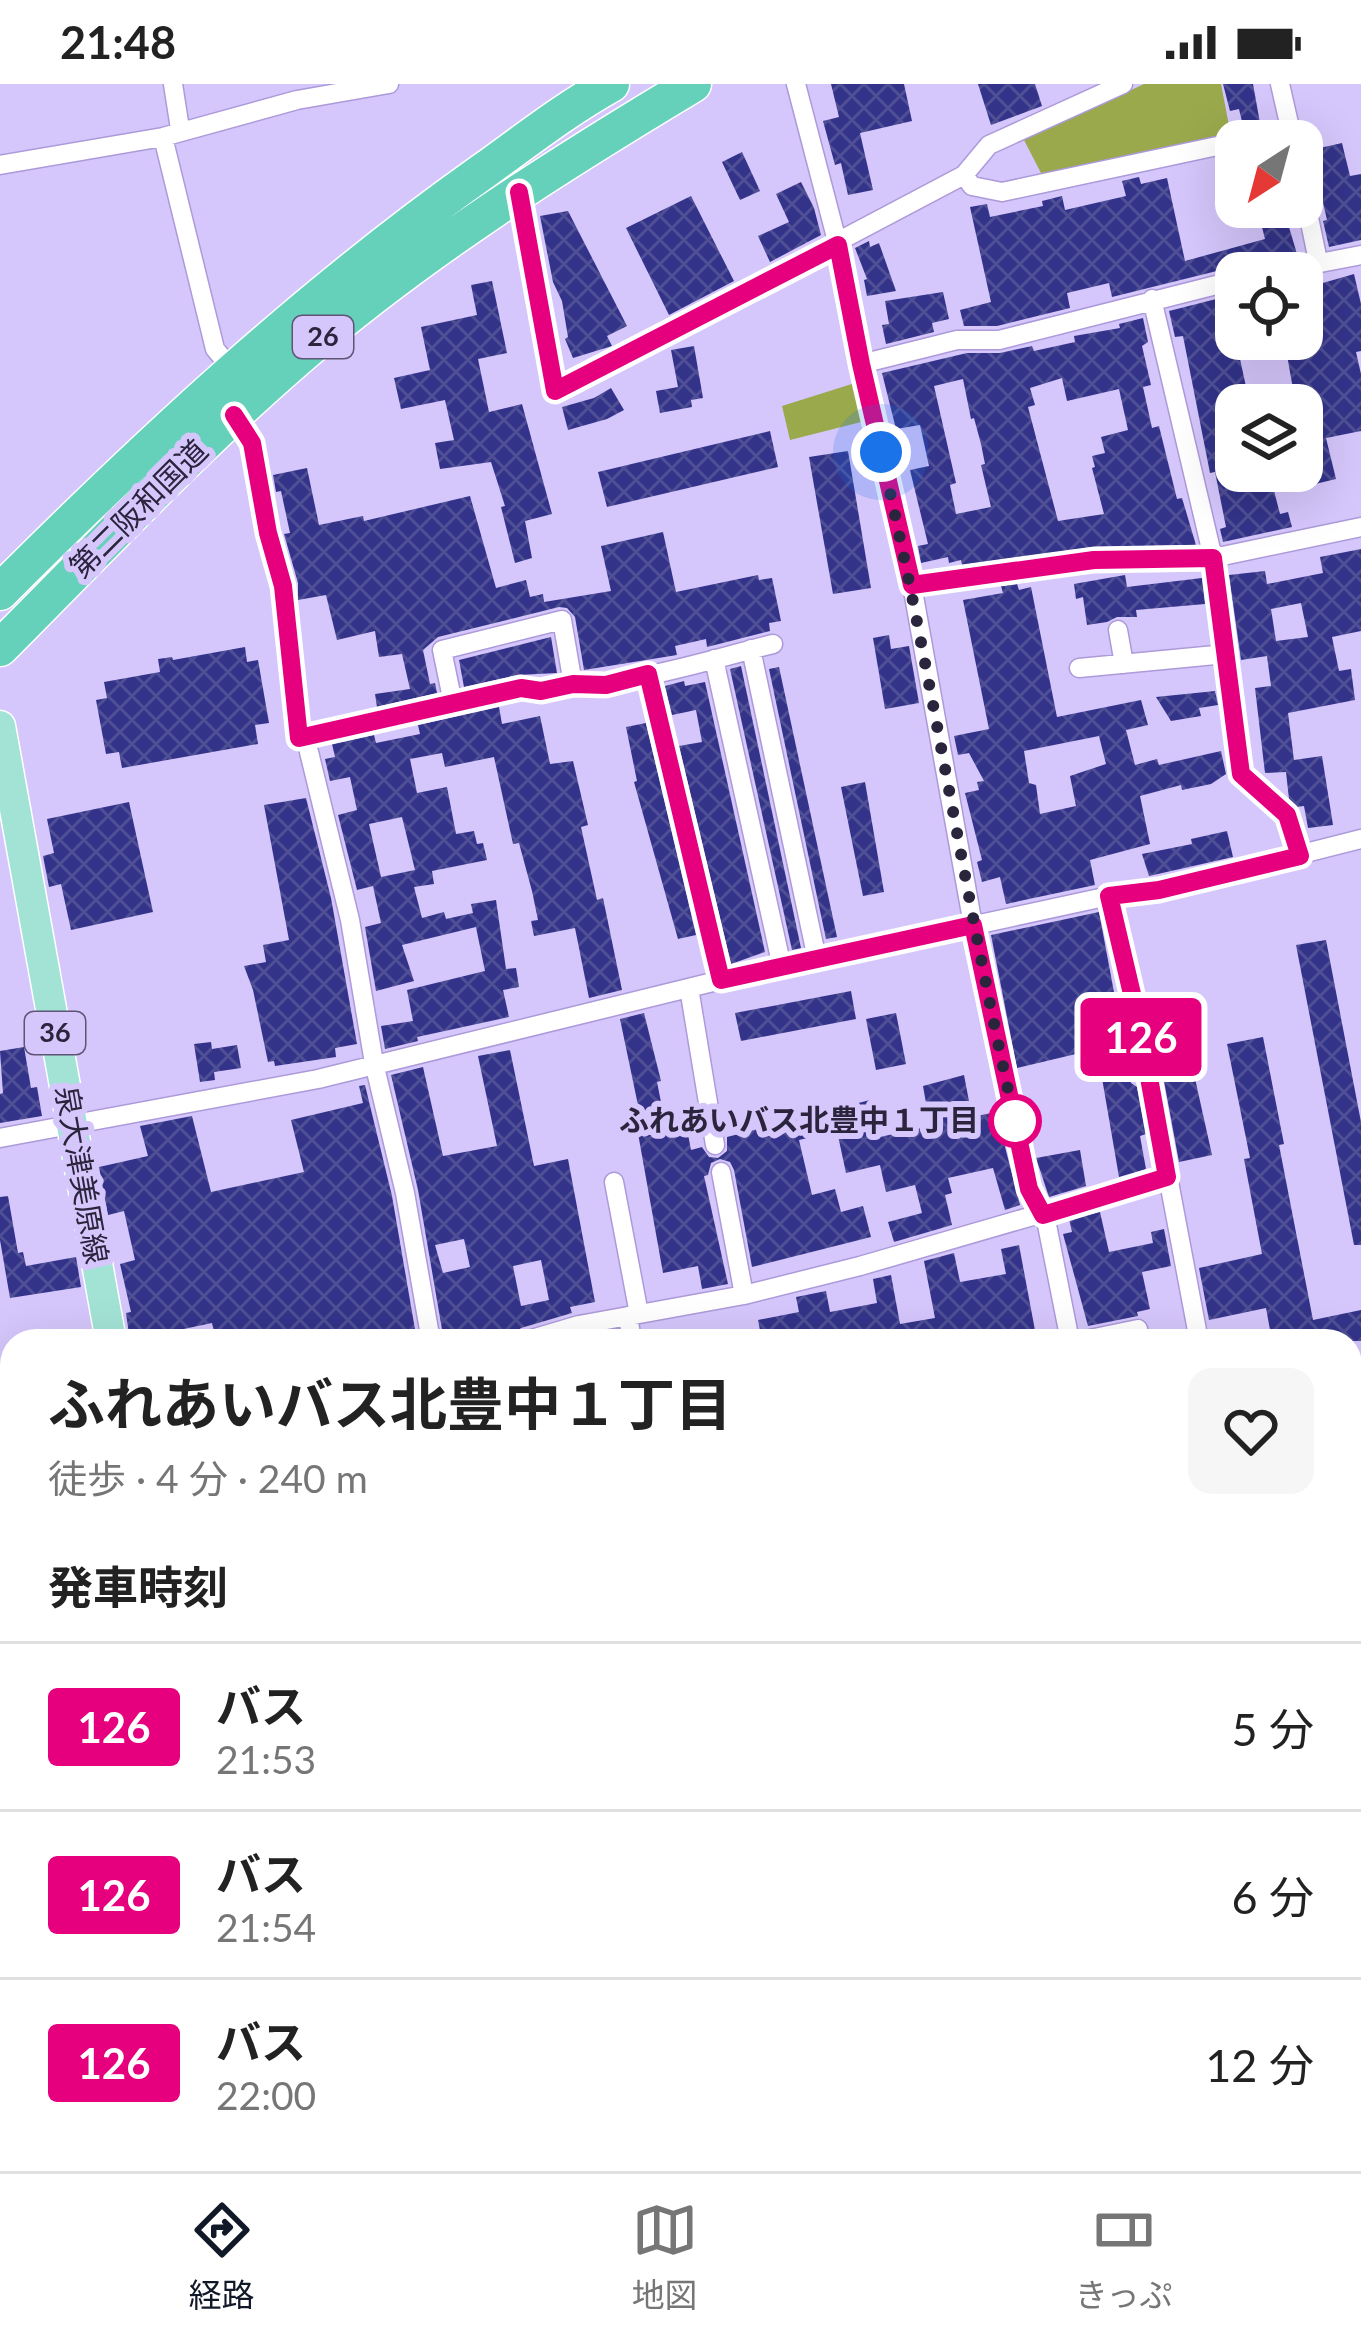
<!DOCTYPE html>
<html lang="ja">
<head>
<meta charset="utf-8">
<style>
  :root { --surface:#fff; --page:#f6f6f6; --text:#222; --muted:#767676; --line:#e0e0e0; --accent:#111827 }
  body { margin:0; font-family:Lato,"Noto Sans JP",sans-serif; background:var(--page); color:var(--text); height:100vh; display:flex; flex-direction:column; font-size:45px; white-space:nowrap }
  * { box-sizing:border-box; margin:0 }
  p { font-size:39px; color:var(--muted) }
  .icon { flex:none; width:66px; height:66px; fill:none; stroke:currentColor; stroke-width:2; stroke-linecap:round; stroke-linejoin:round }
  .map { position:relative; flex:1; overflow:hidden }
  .details { position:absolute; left:0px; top:1245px; width:1362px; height:843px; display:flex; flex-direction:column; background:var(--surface); border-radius:36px 36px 0 0; box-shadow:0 12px 48px #0002 }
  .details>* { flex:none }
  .badge { padding:0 24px; border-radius:9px; font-size:42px; line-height:78px }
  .needle { width:78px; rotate:216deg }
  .fabs { position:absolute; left:1215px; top:36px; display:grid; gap:24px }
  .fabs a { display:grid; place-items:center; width:108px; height:108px; border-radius:24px; background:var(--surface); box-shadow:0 12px 48px #0002; font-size:60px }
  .you { position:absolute; width:60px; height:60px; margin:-30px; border:9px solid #fff; border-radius:50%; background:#1a73e8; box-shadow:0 0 0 18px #1a73e833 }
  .map>.badge { position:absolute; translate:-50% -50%; box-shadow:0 0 0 6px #fff }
  h2 { padding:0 48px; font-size:45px; line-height:108px }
  .round { display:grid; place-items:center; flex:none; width:126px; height:126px; border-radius:24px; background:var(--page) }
  .head { display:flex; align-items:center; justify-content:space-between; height:204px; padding:0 48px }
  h1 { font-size:57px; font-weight:700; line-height:90px }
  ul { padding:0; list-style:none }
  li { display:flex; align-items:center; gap:36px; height:168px; padding:0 48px; border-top:3px solid var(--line) }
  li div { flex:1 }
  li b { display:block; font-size:45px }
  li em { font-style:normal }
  li .badge { min-width:132px; font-weight:700; text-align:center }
  .status { display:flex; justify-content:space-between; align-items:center; height:84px; padding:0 60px; background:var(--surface); direction:ltr }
  .status svg { height:33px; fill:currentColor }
  .tab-bar { display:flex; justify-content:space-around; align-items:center; height:168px; border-top:3px solid var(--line); background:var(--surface); font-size:33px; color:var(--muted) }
  .tab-bar a { display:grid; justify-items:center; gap:6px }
  .tab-bar .current { color:var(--accent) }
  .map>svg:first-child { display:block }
  .green { fill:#9aa94c }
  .building { fill:url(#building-cross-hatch); fill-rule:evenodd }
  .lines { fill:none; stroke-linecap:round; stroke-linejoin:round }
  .street-casing { stroke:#ad9ada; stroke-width:21 }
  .primary-casing { stroke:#fff; stroke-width:33 }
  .highway-casing { stroke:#fff; stroke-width:39 }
  .street { stroke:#fff; stroke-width:18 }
  .primary { stroke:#a3e3d6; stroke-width:30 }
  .highway { stroke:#65d1ba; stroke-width:36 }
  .line-casing { stroke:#fff; stroke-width:27 }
  .line { stroke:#e6007e; stroke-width:18 }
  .walk { stroke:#2b243d; stroke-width:12; stroke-dasharray:0 21.6 }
  .stop-dot { fill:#fff; stroke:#e6007e; stroke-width:6 }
  .labels { text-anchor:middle; stroke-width:12; stroke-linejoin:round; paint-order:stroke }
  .shield { fill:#d5c6fb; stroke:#5e5576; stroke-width:3 }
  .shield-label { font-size:27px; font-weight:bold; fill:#2b243d }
  .street-label { font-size:30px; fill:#2b243d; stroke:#d5c6fb }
  .stop-label { font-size:30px; font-weight:bold; fill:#2b243d; stroke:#d5c6fb; text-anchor:end }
</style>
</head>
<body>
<div class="status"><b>21:48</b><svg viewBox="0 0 49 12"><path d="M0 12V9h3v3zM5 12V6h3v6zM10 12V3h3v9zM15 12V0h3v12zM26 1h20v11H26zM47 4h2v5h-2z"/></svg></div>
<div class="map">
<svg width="1361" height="2087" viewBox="0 0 1361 2087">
  <defs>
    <pattern id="building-cross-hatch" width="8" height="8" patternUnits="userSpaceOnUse" patternTransform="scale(3)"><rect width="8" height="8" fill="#333389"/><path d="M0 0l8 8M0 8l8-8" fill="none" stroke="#4f4f95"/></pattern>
  </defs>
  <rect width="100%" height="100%" fill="#d5c6fb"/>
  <path class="green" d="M 1144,0 L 1221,0 L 1231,52 L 1042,91 L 1024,56 Z
    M 855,299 L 865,337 L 790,356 L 782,322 Z"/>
  <path class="building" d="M 831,0 L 904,0 L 912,37 L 860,49 L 873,106 L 848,111 L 841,79 L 835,81 L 823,37 L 839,33 Z
    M 978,0 L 1035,0 L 1042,22 L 991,41 Z
    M 1223,0 L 1253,0 L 1260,39 L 1243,42 L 1239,25 L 1230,27 Z
    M 1342,59 L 1350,92 L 1361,90 L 1361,156 L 1329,163 L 1323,137 L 1327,136 L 1311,66 Z
    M 742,68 L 760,107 L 740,116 L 722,78 Z
    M 1139,93 L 1141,100 L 1167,94 L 1185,177 L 1265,155 L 1257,123 L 1283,123 L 1297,170 L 1265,176 L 1256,183 L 1233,183 L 1112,213 L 1109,199 L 1067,209 L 1070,224 L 997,242 L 964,242 L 960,226 L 991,218 L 970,123 L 987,120 L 990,133 L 1043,122 L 1042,117 L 1062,112 L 1065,126 L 1126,112 L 1122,97 Z
    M 801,98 L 814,124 L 821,151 L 770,178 L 758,152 L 789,138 L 776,110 Z
    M 691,112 L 734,197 L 669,231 L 626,144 Z
    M 568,127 L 627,242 L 607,252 L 612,262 L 573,274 L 565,255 L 568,253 L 562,217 L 553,198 L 540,132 Z
    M 869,157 L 870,163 L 879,159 L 896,207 L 867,212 L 864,196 L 867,195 L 855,164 Z
    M 1354,190 L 1361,220 L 1361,267 L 1356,268 L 1361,290 L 1361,347 L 1326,354 L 1336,395 L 1307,402 L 1302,382 L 1302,321 L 1295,316 L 1285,260 L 1302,256 L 1302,205 Z
    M 492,197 L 507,269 L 478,275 L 489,328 L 522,320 L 552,430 L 525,437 L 532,474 L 515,479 L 501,423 L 505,422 L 491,378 L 440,385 L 435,359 L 454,356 L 445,316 L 401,325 L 394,294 L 430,286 L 421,243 L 477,231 L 471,201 Z
    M 943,208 L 949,235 L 932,239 L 934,248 L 886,260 L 882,241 L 889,240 L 885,217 Z
    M 1236,210 L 1236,255 L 1246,255 L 1249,273 L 1240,275 L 1250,321 L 1236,321 L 1236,387 L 1269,387 L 1280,430 L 1288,428 L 1292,443 L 1223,458 L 1220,445 L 1226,443 L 1215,388 L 1210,389 L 1183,252 L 1175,253 L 1169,227 Z
    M 1143,234 L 1148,258 L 1142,262 L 1151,301 L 1143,303 L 1152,344 L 1159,342 L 1177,415 L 1182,414 L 1196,461 L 1094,463 L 962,481 L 961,476 L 949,479 L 948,473 L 921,479 L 918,462 L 928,460 L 910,386 L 929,382 L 920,341 L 896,345 L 882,289 L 967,269 L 1000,269 L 1032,262 L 1034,267 L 1075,258 L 1074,252 L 1120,244 L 1119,240 ZM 1062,294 L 1067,317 L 1119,305 L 1128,346 L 1101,353 L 1105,369 L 1092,372 L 1095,383 L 1092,384 L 1104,430 L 1058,437 L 1028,323 L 1035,321 L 1030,304 ZM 963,295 L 971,335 L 974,334 L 981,360 L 985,380 L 981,381 L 991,423 L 956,430 L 950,401 L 956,399 L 934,302 Z
    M 694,262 L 703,314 L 691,316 L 692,323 L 660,329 L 656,307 L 678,303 L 671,266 Z
    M 611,304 L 624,326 L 607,335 L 568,346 L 562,323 L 594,314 Z
    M 770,347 L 778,383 L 607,423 L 598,388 Z
    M 848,367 L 871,504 L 833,510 L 809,373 Z
    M 307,384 L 319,441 L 363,432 L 364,437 L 470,412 L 496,504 L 526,496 L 530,513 L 543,510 L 544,518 L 611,507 L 601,462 L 663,448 L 676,508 L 758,491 L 759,496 L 772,494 L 781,537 L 769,539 L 770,547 L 707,563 L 706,555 L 675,562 L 677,571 L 584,586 L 575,533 L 567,524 L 559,523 L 438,553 L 423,566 L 430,600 L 435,599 L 437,609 L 377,623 L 375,610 L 410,605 L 402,570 L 379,573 L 375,547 L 337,556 L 326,511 L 298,516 L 298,499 L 284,450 L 290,449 L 281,407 L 276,408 L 273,391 Z
    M 1361,465 L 1361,547 L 1332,553 L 1339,587 L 1351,585 L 1355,616 L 1288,629 L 1294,676 L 1322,672 L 1333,741 L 1308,744 L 1304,722 L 1297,723 L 1289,715 L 1286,688 L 1265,689 L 1255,604 L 1271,602 L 1267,572 L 1241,576 L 1229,491 L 1265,487 L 1267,500 L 1323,489 L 1320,473 ZM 1301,519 L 1308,553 L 1276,557 L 1271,525 Z
    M 1125,491 L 1127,503 L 1202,494 L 1205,520 L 1136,526 L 1137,533 L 1117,533 L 1107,538 L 1087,541 L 1083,513 L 1076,515 L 1074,500 Z
    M 1017,500 L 1019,506 L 1031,503 L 1057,633 L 1141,616 L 1148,641 L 1126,646 L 1135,681 L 1157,675 L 1159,681 L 1221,667 L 1226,690 L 1211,700 L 1182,706 L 1181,701 L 1140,712 L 1150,760 L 1090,776 L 1095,801 L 1006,820 L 1000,793 L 982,798 L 977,778 L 982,776 L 965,709 L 979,706 L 977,698 L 984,697 L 969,669 L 958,671 L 954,652 L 989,645 L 963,516 L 1003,509 L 1001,502 ZM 1099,652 L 1106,680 L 1070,692 L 1076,722 L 1040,730 L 1036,701 L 1029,699 L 1024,667 Z
    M 889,551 L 891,565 L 909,562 L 919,619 L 885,625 L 873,554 Z
    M 551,553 L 557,589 L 518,591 L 464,603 L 459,576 Z
    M 245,563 L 247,578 L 258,576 L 269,639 L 255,641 L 258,660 L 122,684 L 119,668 L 106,670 L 96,616 L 107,614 L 104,598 L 160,588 L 158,575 L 172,573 L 173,576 Z
    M 741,582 L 801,864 L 792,866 L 730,585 Z
    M 779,583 L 837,853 L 826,855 L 769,585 Z
    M 684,597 L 685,602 L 705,598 L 765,868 L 731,880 L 679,662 L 702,658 L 696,626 L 672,631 L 665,602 Z
    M 1215,607 L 1218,621 L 1199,624 L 1201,632 L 1171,637 L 1156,613 Z
    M 499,623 L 502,640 L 540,632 L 550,680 L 573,677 L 588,741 L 581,743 L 597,816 L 603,814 L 622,906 L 589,914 L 575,844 L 534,852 L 531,837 L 538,836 L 532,807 L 519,759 L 513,760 L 494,673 L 445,683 L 442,669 L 410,675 L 417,709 L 447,703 L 456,750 L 474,747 L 477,760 L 483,759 L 487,776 L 432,787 L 434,800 L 414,803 L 422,834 L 444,828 L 446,835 L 473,829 L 471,820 L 496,816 L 506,885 L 516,884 L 519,903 L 503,906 L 509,933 L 417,953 L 418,957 L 385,965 L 381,942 L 413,937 L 407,906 L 485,887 L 478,853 L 476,843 L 402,861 L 414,897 L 376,907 L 365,843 L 381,839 L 373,802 L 357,806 L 338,731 L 357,726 L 350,693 L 330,697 L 325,675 L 335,673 L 332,660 L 374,651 L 376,659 L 420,650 L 418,641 ZM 402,733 L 415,786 L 381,793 L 369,740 Z
    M 646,639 L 696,851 L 678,855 L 634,698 L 637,697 L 626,643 Z
    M 865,698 L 884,808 L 863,812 L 841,703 Z
    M 306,714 L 331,814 L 357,960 L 335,964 L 336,973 L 275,982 L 274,977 L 268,978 L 253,906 L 244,882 L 266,878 L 263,861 L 289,856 L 264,721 Z
    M 129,718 L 153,828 L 71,846 L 61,800 L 49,803 L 43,772 L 54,769 L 47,735 Z
    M 1227,747 L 1233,773 L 1149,792 L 1142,770 L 1192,760 L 1191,755 Z
    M 1099,828 L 1131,999 L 1137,1003 L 1146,1050 L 1140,1052 L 1146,1085 L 1119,1093 L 1097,965 L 1017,984 L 991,851 Z
    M 1326,856 L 1361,1038 L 1361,1161 L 1354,1161 L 1296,861 Z
    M 851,907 L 856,935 L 741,957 L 735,929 Z
    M 644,929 L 661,997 L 657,998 L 663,1028 L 683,1024 L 691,1066 L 702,1063 L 709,1073 L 718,1074 L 727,1067 L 727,1053 L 870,1016 L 880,1053 L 930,1042 L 923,1002 L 964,991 L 972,1033 L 996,1028 L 1020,1121 L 1005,1126 L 993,1084 L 948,1094 L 952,1109 L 945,1111 L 952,1141 L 894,1158 L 888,1138 L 922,1129 L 915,1101 L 886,1108 L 880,1081 L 846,1089 L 837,1047 L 799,1056 L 812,1111 L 835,1105 L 841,1128 L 863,1122 L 871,1153 L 752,1183 L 734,1086 L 730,1078 L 720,1075 L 711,1079 L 708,1091 L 704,1092 L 728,1200 L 702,1205 L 698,1182 L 663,1189 L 634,1027 L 639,1026 L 620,935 Z
    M 896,929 L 906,980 L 876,986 L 866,935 Z
    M 1263,953 L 1284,1060 L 1279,1061 L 1313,1236 L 1361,1226 L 1361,1257 L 1272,1257 L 1266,1224 L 1209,1236 L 1199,1184 L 1262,1170 L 1244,1075 L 1250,1074 L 1227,960 Z
    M 211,958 L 212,965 L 237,961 L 241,984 L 214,988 L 215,996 L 200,998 L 194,960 Z
    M 24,963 L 31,1004 L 37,1003 L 42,1032 L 0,1039 L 0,1010 L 3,1009 L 0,967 Z
    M 510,966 L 534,1082 L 568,1075 L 595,1218 L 570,1223 L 572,1229 L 521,1244 L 513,1251 L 482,1257 L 444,1257 L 418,1106 L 391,991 L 423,983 L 443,1072 L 497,1062 L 478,972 ZM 464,1155 L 470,1183 L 443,1189 L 435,1161 ZM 541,1176 L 549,1216 L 521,1222 L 513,1182 Z
    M 1194,990 L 1212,1071 L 1179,1078 L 1164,997 Z
    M 365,1001 L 392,1112 L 417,1257 L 216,1257 L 212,1239 L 179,1246 L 182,1257 L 130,1257 L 126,1229 L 131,1228 L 120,1180 L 135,1176 L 124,1127 L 108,1131 L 99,1083 L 148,1072 L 140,1042 L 192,1032 L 211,1108 L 304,1088 L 291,1036 L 363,1019 L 359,1002 Z
    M 1080,1066 L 1086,1102 L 1049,1113 L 1036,1074 Z
    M 8,1112 L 18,1169 L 23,1168 L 26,1182 L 76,1173 L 81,1203 L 10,1214 L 0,1156 L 0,1113 Z
    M 1100,1128 L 1109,1168 L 1153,1159 L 1151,1148 L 1164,1145 L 1171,1182 L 1142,1188 L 1150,1225 L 1137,1228 L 1138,1232 L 1088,1242 L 1063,1150 L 1072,1148 L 1069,1135 Z
    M 1019,1161 L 1037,1257 L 886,1257 L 885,1249 L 843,1257 L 832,1257 L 831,1250 L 794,1257 L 762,1257 L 758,1236 L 799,1228 L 796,1213 L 826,1207 L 830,1228 L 877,1219 L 873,1195 L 891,1191 L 900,1240 L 935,1234 L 924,1177 L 954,1169 L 960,1198 L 1006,1190 L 1001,1165 Z"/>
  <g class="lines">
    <g class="street-casing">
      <path id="street" d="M 173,0 L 180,45
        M 796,0 L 838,161 L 861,280 L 912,501 L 973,841 L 1029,1104 L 1047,1141 L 1070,1257
        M 1280,0 L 1293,57
        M 163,53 L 215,265 L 232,285
        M 1239,57 L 1291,46
        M 0,81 L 163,53 L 297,16 L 389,0
        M 964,91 L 972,102 L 1002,108 L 1236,58
        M 1302,100 L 1318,177
        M 519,108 L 555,307 L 964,91 L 989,61 L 1123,0
        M 1268,189 L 1361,171
        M 1152,215 L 1213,474 L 1241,690 L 1287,731 L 1300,772
        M 861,280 L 957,256 L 999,256 L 1236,196
        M 234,330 L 252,359 L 268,449 L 283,502 L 299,654 L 521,604 C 542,607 557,601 577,600 C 643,598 709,576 773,560
        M 912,501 L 1094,476 L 1213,474 L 1361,443
        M 1118,546 L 1124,580
        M 751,565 L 817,875
        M 714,575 L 782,883
        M 1079,584 L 1226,570
        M 648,590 L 721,896
        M 453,619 L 442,566 L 562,536 L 573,600
        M 309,668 L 350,836 L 374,979 L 405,1109 L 431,1257
        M 1109,812 L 1140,944 L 1199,1257
        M 689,904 L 715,1061
        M 0,1054 L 318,995 L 721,896 L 1109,812 L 1159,806 L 1361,755
        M 721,1088 L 744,1211
        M 614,1098 L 639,1230
        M 628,1232 L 632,1257
        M 525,1257 L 579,1241 L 744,1211 L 860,1182 L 1167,1093
        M 1080,1257 L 1138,1245
        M 1350,1377 L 1361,1374
        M 1350,1707 L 1361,1705
        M 0,2006 L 12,2003
        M 1350,2028 L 1361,2025
        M 589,2076 L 591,2087
        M 886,2076 L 888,2087
        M 1220,2076 L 1222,2087"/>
    </g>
    <g class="primary-casing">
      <path id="primary" d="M 0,642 L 111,1257
        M 275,2076 L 278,2087"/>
    </g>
    <g class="highway-casing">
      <path id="highway" d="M 0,508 C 152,356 307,212 482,88 C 524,58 566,25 611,0
        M 0,564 C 99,465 195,362 302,270 C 422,167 558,81 693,0"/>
    </g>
    <use href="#street" class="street"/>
    <use href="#primary" class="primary"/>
    <use href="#highway" class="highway"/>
  </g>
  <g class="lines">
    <g class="line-casing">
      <path id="line" d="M 234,331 L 252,359 L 268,449 L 283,502 L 299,654 L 521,604 L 541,607 L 573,600 L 606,601 L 648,590 L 721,896 L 973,841 L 1029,1105 L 1043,1131 L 1167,1093 L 1140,944 L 1109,812 L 1159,806 L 1300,772 L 1287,731 L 1241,690 L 1213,474 L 1094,476 L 912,501 L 861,280 L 838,161 L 555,307 L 519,108"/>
    </g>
    <use href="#line" class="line"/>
    <path class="walk" d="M 881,368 C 932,590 965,815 1015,1037"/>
  </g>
  <circle class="stop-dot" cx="1015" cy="1037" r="24"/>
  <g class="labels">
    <g class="shield">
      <rect x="293" y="232" width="60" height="42" rx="9"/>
      <rect x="25" y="928" width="60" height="42" rx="9"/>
    </g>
    <g class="shield-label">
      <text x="323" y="262">26</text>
      <text x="55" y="958">36</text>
    </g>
    <g class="street-label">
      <text transform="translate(139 425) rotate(-45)" y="10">第二阪和国道</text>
      <text transform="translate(81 1091) rotate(80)" y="10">泉大津美原線</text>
    </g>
    <g class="stop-label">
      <text x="979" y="1047">ふれあいバス北豊中１丁目</text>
    </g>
  </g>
</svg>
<div class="fabs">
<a><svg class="needle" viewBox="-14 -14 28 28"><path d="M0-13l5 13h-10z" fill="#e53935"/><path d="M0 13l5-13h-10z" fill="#767676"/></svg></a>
<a><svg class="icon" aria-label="locate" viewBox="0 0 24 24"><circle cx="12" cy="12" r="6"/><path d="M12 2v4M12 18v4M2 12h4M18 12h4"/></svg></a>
<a><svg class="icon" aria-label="layers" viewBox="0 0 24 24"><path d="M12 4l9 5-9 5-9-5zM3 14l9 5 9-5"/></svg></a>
</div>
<div class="you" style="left:881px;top:368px"></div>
<b class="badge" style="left:1141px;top:953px;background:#e6007e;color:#fff">126</b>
<section class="details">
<div class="head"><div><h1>ふれあいバス北豊中１丁目</h1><p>徒歩 · 4 分 · 240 m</p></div><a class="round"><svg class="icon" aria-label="heart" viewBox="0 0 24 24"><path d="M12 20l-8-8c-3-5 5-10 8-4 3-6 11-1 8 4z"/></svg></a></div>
<h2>発車時刻</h2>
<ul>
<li><span class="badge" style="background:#e6007e;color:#fff">126</span><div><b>バス</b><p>21:53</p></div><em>5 分</em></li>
<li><span class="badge" style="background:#e6007e;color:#fff">126</span><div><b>バス</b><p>21:54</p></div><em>6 分</em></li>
<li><span class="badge" style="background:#e6007e;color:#fff">126</span><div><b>バス</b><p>22:00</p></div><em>12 分</em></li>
</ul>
</section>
</div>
<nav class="tab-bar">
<a class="current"><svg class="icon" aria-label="directions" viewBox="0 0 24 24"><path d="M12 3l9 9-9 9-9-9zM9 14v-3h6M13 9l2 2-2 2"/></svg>経路</a>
<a><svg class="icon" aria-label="map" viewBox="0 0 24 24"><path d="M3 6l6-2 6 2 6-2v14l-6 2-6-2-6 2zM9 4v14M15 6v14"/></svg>地図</a>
<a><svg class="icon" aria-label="tickets" viewBox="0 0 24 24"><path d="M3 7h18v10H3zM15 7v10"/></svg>きっぷ</a>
</nav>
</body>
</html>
